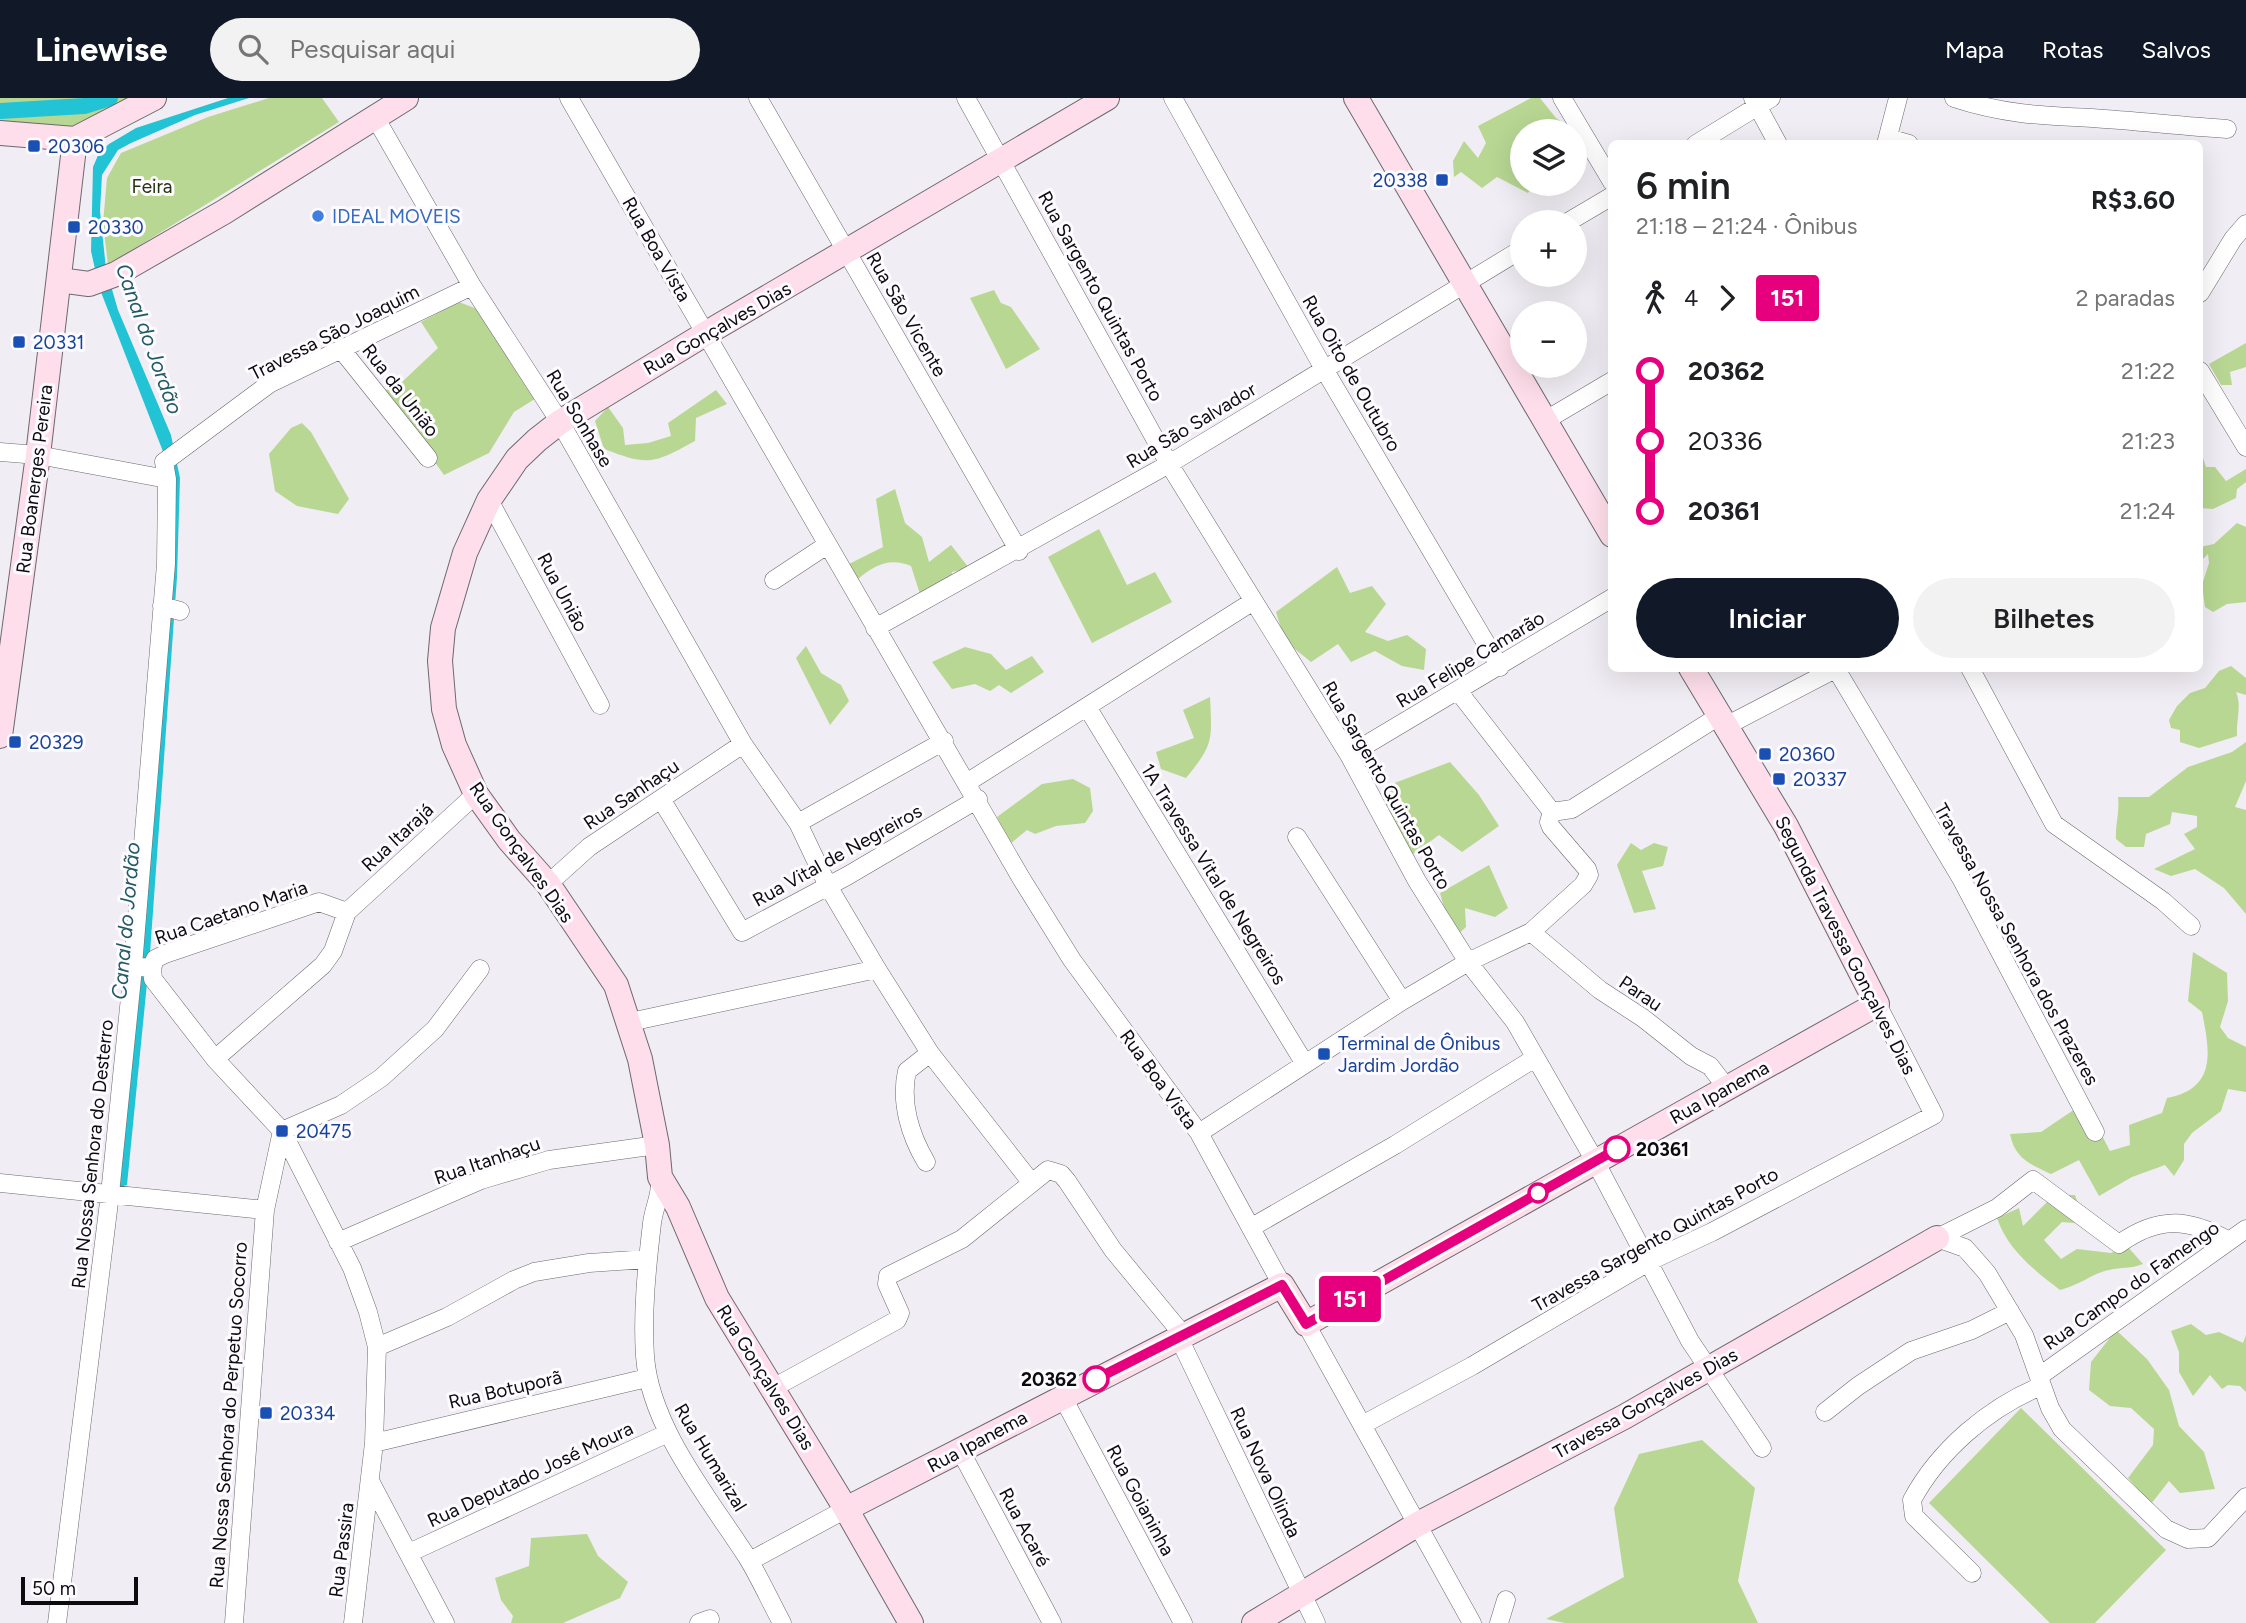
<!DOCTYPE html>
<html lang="pt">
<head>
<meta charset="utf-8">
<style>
  :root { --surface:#fff; --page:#f2f2f2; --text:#202124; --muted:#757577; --accent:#111827 }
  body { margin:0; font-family:Figtree,sans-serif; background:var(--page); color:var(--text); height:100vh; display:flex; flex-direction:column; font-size:26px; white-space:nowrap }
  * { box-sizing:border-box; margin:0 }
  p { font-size:23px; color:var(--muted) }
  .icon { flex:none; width:38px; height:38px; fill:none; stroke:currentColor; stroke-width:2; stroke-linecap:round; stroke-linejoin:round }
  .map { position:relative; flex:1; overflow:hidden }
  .sheet { position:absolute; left:1608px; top:42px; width:595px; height:532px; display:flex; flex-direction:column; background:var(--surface); border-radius:10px; box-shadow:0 7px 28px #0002 }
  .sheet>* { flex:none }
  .badge { padding:0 14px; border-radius:5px; font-size:24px; line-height:46px }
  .controls { position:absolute; left:1510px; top:21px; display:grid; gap:14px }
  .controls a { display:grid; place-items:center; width:77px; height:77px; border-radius:50%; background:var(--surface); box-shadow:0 7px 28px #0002; font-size:35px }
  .scale { position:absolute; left:21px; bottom:18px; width:117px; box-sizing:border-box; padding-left:7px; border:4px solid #0c0b0d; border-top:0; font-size:19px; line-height:24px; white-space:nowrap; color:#0c0b0d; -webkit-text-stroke:5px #fdfbff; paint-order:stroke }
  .map>.badge { position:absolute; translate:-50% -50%; box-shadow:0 0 0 4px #fff }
  .legs { display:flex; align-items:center; gap:10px; height:77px; padding:0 28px; font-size:23px }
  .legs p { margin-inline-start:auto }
  .head { display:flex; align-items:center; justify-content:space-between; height:119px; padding:0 28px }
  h1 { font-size:38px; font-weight:600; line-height:52px }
  .action { display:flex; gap:14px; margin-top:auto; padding:14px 28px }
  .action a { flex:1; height:80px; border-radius:42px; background:var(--accent); color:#fff; font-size:28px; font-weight:600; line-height:80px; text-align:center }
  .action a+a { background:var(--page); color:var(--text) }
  ul { padding:0 28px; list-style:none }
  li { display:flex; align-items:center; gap:24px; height:70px; font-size:26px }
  li i { display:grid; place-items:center; width:10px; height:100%; margin:0 9px; background:currentColor }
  li i::after { content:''; width:18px; height:18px; margin:-9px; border:5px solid; border-radius:50%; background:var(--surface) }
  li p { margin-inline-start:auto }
  li:first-child i { background:linear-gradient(#0000 50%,currentColor 0) }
  li:last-child i { background:linear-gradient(currentColor 50%,#0000 0) }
  header { display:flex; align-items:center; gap:42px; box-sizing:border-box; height:98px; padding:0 35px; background:var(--accent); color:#fff }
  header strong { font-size:33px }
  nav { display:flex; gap:38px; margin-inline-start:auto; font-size:24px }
  .search { width:490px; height:63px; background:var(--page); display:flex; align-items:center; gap:18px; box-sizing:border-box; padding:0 24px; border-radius:38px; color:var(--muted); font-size:26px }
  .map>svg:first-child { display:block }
  .green { fill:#b8d793 }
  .water { fill:#22c3d5 }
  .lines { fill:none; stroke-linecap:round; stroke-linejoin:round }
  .canal { stroke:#22c3d5; stroke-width:16 }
  .street-casing { stroke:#6c696e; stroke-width:19 }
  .secondary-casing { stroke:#6c696e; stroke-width:26 }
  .street { stroke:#fff; stroke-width:18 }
  .secondary { stroke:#fedeea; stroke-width:24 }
  .line-1-casing { stroke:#fff; stroke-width:16 }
  .line-1 { stroke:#e6007e; stroke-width:10 }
  .transit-dot { fill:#1a4fb4; stroke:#fdfbff; stroke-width:2.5 }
  .shop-dot { fill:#3f7fe0; stroke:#fdfbff; stroke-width:2.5 }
  .stop-1-dot { fill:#fff; stroke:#e6007e; stroke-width:3.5 }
  .labels { text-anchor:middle; stroke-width:6; stroke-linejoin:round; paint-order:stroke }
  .transit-label { font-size:19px; fill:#164399; stroke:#fdfbff; text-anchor:start }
  .park-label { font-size:19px; fill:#24330e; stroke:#fdfbff }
  .shop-label { font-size:19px; fill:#366cbe; stroke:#fdfbff; text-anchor:start }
  .street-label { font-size:19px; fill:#0c0b0d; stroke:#fdfbff }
  .stop-label { font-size:19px; font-weight:bold; fill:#0c0b0d; stroke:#fdfbff; text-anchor:start }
  .water-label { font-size:21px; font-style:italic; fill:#205b63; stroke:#fdfbff }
</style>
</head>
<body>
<header>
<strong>Linewise</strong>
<div class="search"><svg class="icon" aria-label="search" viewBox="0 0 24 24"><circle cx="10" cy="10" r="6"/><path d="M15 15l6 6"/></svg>Pesquisar aqui</div>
<nav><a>Mapa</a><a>Rotas</a><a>Salvos</a></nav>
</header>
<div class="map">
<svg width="2246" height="1525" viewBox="0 0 2246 1525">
  <rect width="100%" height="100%" fill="#f1edf4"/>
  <path class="green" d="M 0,0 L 133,0 L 75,32 L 0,28 Z
    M 269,0 L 322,0 L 339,24 L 108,167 L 103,125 L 107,80 L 121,55 L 208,19 Z
    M 1531,0 L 1540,0 L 1556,20 L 1574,33 L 1522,33 L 1522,86 L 1534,86 L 1528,95 L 1497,79 L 1482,90 L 1461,74 L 1454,79 L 1453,63 L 1464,43 L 1478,60 L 1486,45 L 1478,28 Z
    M 994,192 L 1001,205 L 1011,209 L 1040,251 L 1006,271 L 970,200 Z
    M 459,204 L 477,211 L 538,299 L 514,314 L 489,355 L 444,377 L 384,293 L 403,283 L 438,250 L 421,224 Z
    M 2246,245 L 2246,269 L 2230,274 L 2232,287 L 2221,287 L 2209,266 Z
    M 716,292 L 727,306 L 696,320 L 695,343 C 653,366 649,368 604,351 L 595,323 L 608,309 L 623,330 L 625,347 L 648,345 L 671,338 L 668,325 Z
    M 302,325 L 311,334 L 349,401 L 338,416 L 297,408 L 275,393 L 269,356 L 291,330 Z
    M 2200,351 L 2206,369 L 2215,369 L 2226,383 L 2246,371 L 2246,384 L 2237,391 L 2236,400 L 2213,411 L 2200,410 Z
    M 895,391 L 905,425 L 922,439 L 929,464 L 951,447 L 969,470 L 952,474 L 951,484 L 920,496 L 911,468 C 890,459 874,467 858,481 L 849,466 L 883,449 L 876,401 Z
    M 2237,425 L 2246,429 L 2246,504 L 2227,506 L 2213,514 L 2205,509 L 2202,487 L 2209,465 L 2208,456 L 2200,464 L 2200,449 L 2214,446 Z
    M 1099,431 L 1127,487 L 1155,474 L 1172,504 L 1092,545 L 1048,459 Z
    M 1337,469 L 1350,495 L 1372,488 L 1386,506 L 1365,534 L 1388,543 L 1407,537 L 1426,551 L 1424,572 L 1402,568 L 1375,553 L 1351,564 L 1338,546 L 1311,564 L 1285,543 L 1276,514 Z
    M 806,548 L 821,575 L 841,587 L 849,603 L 830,627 L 796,560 Z
    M 965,549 L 991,556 L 1006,572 L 1032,558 L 1044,574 L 1011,595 L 999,587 L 990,593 L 975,586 L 952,591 L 932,564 Z
    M 2231,568 L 2246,580 L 2246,597 L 2236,594 C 2242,608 2236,622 2237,638 L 2199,650 L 2180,644 L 2180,632 L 2171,630 L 2169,622 L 2177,608 L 2190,595 L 2205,590 L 2219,573 Z
    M 1210,599 C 1212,642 1214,646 1186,680 L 1161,671 L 1156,654 L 1194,640 L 1183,612 Z
    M 2246,644 L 2246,683 L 2235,709 L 2246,712 L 2246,816 L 2224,790 L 2195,771 L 2171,778 L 2154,771 L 2195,751 L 2184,736 L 2197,729 L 2197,718 L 2172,714 L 2170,726 L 2146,736 L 2144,749 L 2126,749 L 2116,741 C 2115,726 2120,714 2118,699 L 2149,699 L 2188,669 L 2232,654 Z
    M 1450,664 L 1479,697 L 1499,728 L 1462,754 L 1439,737 L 1405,762 L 1385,710 L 1384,689 Z
    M 1073,681 L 1090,690 L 1093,713 L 1085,725 L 1056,728 L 1035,736 L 1027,732 L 1010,746 L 997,719 L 1042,686 Z
    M 1631,745 L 1641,752 L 1654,745 L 1668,749 L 1663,768 L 1642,773 L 1656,811 L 1634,815 L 1617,767 Z
    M 1489,767 L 1508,810 L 1495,819 L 1465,810 L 1466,829 L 1453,841 L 1440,795 Z
    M 2193,854 L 2227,875 L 2228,903 L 2220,929 L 2228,940 L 2246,949 L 2246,994 L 2228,991 L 2221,1013 L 2192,1035 L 2184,1046 L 2184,1062 L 2174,1078 L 2165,1067 L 2132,1079 L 2099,1098 L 2079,1062 L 2051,1076 C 2030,1066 2015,1061 2010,1036 L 2041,1034 L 2081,1007 L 2098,1030 L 2110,1053 L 2130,1047 L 2129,1027 L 2162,1015 L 2167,1000 C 2217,990 2210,954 2202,914 L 2188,903 Z
    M 2054,1097 L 2075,1097 L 2085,1126 L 2062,1124 L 2044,1142 L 2061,1161 L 2077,1151 L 2111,1155 L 2127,1148 L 2143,1166 C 2130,1171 2122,1169 2109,1172 C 2093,1175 2078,1188 2060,1192 C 2034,1172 2008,1152 1997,1120 L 2019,1110 L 2023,1128 Z
    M 2191,1226 L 2206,1237 L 2219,1234 L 2243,1245 L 2246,1237 L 2246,1294 L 2240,1288 L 2228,1287 L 2222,1291 L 2210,1277 L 2193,1298 L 2179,1274 L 2179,1254 L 2171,1233 Z
    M 2116,1232 L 2147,1261 L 2169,1292 L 2179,1328 L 2204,1354 L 2215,1391 L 2180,1395 L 2169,1383 L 2151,1406 L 2128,1380 L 2153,1347 L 2154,1331 L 2131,1310 L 2110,1308 L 2089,1292 L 2091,1264 Z
    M 2021,1310 L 2166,1452 L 2095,1525 L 2050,1525 L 1929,1405 Z
    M 1702,1342 L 1755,1390 L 1738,1483 L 1758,1525 L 1565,1525 L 1546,1521 L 1624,1479 L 1614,1410 L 1639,1356 Z
    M 587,1436 L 598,1458 L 628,1484 L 620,1500 L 563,1525 L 511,1525 L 513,1518 L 501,1502 L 495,1480 L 529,1468 L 531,1440 Z"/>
  <path class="water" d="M 228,0 L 249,0 L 195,17 L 131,45 L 118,52 L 102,77 L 100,113 L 106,171 L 118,212 L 171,337 L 180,380 L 177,479 L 150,855 L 127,1087 L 116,1090 L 169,369 L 99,189 L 91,153 L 93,69 L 99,55 L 109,46 L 136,30 Z"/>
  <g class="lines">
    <path class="canal" d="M 0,13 L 84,8 L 110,0"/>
    <g class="street-casing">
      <path id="street" d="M 569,0 L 1021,780 L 1072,862 L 1199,1035 L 1282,1187
        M 758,0 L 1019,453
        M 966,0 L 1169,366 L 1349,657 L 1417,783 L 1468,864 L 1515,924 L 1595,1063 L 1690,1243 L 1762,1350
        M 1173,0 L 1324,271 L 1500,569
        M 1562,0 L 1612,84
        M 1753,0 L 1778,46
        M 1954,0 C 2002,16 2042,18 2092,20 C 2137,23 2182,28 2227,31
        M 375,19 L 472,188 L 560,324 L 743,646 L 798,725 L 828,788 L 877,871 L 930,955 L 1031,1084
        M 1888,40 L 1909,46
        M 1696,46 L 1771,0
        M 1886,46 L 1898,0
        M 1568,124 L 1612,98
        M 2200,195 L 2233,141 L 2246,126
        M 341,251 L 428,360
        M 2200,273 L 2246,349
        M 1546,322 L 1612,283
        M 0,354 L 38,357 L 167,381
        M 489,402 L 600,607
        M 774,482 L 827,447
        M 162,508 L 180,513
        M 875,530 L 1169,366 L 1522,151
        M 1970,570 L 2054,726 L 2163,803 L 2191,828
        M 1836,571 L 1962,782 L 2095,1034
        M 1458,593 L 1552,714
        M 1087,609 L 1305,966
        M 1726,628 L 1837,570
        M 1349,657 L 1612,500
        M 968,684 L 1252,504
        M 661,701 L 742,834 L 847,778 L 978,701
        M 1552,714 L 1572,711 L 1719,618
        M 798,725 L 944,643
        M 1297,739 L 1402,903
        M 548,786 L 589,749 L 743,646
        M 1531,834 L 1600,892 L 1643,920 L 1691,958 L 1710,968 L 1727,990
        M 141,869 L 152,870 L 155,861 L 165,856 L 319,804 L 347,814
        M 152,870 L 153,881 L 215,961 L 282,1033 L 352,1170 L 368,1214 L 377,1249 L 374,1345 L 353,1525
        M 630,924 L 877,871
        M 215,961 L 323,867 L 333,853 L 347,814 L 476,696
        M 1199,1035 L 1402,903 L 1468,864 L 1531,834 L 1583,787 L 1589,777 L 1587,771 L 1551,729 L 1549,724 L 1552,714
        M 926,1064 C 910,1037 900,1004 907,973 L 930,955
        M 660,1079 C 662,1095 654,1109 652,1125 C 647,1168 642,1214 645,1258 C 650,1329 709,1400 747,1459 C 760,1480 770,1503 782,1525
        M 0,1085 L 265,1112
        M 1252,1129 L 1395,1047 L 1535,960
        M 1937,1140 L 1965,1150 L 1987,1175 L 2024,1237 L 2050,1310 L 2062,1331 L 2166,1431 L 2188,1441 L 2208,1440 L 2246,1399
        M 1937,1140 L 1997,1110 L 2033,1082 L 2119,1146 C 2158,1118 2188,1120 2229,1143
        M 338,1144 L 481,1082 L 549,1062 L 657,1047
        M 1306,1226 L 1472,1525
        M 1179,1240 L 1316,1525
        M 377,1249 L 447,1219 L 514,1182 L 534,1174 L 589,1165 L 648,1161
        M 2041,1277 L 2246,1131
        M 773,1290 L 897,1222 L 900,1215 L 887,1186 L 888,1178 L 962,1141 L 1048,1072 L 1061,1076 L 1067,1083 L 1113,1152 L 1184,1238
        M 1062,1298 L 1183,1525
        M 1825,1314 L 1858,1288 L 1911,1253 L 1972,1232 L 2010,1213
        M 1362,1327 L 1472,1268 L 1650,1163 L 1712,1134 L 1934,1017 L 1877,906
        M 374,1345 L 647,1280
        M 960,1352 L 1052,1525
        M 370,1383 L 445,1525
        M 409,1455 L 668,1335
        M 750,1463 L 846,1411
        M 1972,1475 L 1914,1418 L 1912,1402 C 1939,1352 1988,1310 2041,1288
        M 57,1525 L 110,1096 L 132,880 L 166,466 L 167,381 L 164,364 L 269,286 L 472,188
        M 234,1525 L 265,1112 L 282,1033 L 341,1007 L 381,980 L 435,931 L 480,871
        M 699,1525 L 710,1521
        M 1499,1525 L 1506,1502"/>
    </g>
    <g class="secondary-casing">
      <path id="secondary" d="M 1356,0 L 1612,437
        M 0,35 L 75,41
        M 75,41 L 154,0
        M 59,182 L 89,186 L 116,176 L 224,114 L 406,0
        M 0,638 L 38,357 L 75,41
        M 846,1411 L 1282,1187 L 1306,1226 L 1877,906 L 1786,728 L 1691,570
        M 911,1525 L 846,1411 L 717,1200 L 678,1109 L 660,1079 L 657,1047 L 640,961 L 616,887 L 548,786 L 509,742 L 476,696 L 454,647 L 444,611 L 440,563 L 443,530 L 465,455 L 489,402 L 517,361 L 537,342 L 560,324 L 705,236 L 1107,0
        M 1254,1525 L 1418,1426 L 1624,1319 L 1937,1140"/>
    </g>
    <use href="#street" class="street"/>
    <use href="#secondary" class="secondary"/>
  </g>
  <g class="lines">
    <g class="line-1-casing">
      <path id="line-1" d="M 1096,1281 L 1282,1187 L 1306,1226 L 1617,1051"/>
    </g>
    <use href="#line-1" class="line-1"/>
  </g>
  <g class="transit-dot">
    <rect x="27" y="41" width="14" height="14" rx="3.5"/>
    <rect x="1435" y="75" width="14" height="14" rx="3.5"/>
    <rect x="67" y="122" width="14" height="14" rx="3.5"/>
    <rect x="12" y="237" width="14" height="14" rx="3.5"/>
    <rect x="8" y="637" width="14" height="14" rx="3.5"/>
    <rect x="1758" y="649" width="14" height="14" rx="3.5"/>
    <rect x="1772" y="674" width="14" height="14" rx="3.5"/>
    <rect x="1317" y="949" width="14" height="14" rx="3.5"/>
    <rect x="275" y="1026" width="14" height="14" rx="3.5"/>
    <rect x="259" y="1308" width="14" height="14" rx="3.5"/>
  </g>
  <circle class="shop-dot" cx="318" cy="118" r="7"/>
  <g class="stop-1-dot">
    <circle cx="1617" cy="1051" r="12"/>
    <circle cx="1538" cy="1095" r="9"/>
    <circle cx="1096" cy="1281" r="12"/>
  </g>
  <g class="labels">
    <g class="transit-label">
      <text x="48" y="55">20306</text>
      <text x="1428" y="89" text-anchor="end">20338</text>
      <text x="88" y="136">20330</text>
      <text x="33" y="251">20331</text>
      <text x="29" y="651">20329</text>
      <text x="1779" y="663">20360</text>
      <text x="1793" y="688">20337</text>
      <text x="1338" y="952">Terminal de Ônibus<tspan x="1338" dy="22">Jardim Jordão</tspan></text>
      <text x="296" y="1040">20475</text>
      <text x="280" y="1322">20334</text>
    </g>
    <g class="park-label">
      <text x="152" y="95">Feira</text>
    </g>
    <g class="shop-label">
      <text x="332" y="125">IDEAL MOVEIS</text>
    </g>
    <g class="street-label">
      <text transform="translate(657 151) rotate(60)" y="7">Rua Boa Vista</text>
      <text transform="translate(1101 198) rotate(61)" y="7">Rua Sargento Quintas Porto</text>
      <text transform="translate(907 216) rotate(60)" y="7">Rua São Vicente</text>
      <text transform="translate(717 230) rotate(-30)" y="7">Rua Gonçalves Dias</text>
      <text transform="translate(334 234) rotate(-27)" y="7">Travessa São Joaquim</text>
      <text transform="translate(1352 275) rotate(60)" y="7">Rua Oito de Outubro</text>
      <text transform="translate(401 292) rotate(52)" y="7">Rua da União</text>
      <text transform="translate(580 320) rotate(59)" y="7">Rua Sonhase</text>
      <text transform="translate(1191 327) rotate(-31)" y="7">Rua São Salvador</text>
      <text transform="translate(34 381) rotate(-83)" y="7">Rua Boanerges Pereira</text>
      <text transform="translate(563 494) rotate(62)" y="7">Rua União</text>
      <text transform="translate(1470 561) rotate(-31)" y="7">Rua Felipe Camarão</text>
      <text transform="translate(1387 687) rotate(60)" y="7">Rua Sargento Quintas Porto</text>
      <text transform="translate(631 696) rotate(-34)" y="7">Rua Sanhaçu</text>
      <text transform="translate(397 739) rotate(-43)" y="7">Rua Itarajá</text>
      <text transform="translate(522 754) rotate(55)" y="7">Rua Gonçalves Dias</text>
      <text transform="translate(837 757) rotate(-29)" y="7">Rua Vital de Negreiros</text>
      <text transform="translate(1214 776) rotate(58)" y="7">1A Travessa Vital de Negreiros</text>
      <text transform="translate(231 814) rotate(-19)" y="7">Rua Caetano Maria</text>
      <text transform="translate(2017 846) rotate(61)" y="7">Travessa Nossa Senhora dos Prazeres</text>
      <text transform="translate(1846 847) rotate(63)" y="7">Segunda Travessa Gonçalves Dias</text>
      <text transform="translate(1641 895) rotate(34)" y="7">Parau</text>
      <text transform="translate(1159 981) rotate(54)" y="7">Rua Boa Vista</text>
      <text transform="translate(1719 994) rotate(-29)" y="7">Rua Ipanema</text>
      <text transform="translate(92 1056) rotate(-84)" y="7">Rua Nossa Senhora do Desterro</text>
      <text transform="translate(487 1062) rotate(-19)" y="7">Rua Itanhaçu</text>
      <text transform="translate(1655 1141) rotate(-29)" y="7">Travessa Sargento Quintas Porto</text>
      <text transform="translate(2131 1187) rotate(-35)" y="7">Rua Campo do Famengo</text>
      <text transform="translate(766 1279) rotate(58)" y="7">Rua Gonçalves Dias</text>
      <text transform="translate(505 1291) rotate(-13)" y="7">Rua Botuporã</text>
      <text transform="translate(1645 1305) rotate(-29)" y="7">Travessa Gonçalves Dias</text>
      <text transform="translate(228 1317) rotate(-86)" y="7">Rua Nossa Senhora do Perpetuo Socorro</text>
      <text transform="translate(977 1343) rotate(-28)" y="7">Rua Ipanema</text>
      <text transform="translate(711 1359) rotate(59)" y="7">Rua Humarizal</text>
      <text transform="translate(1266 1374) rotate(65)" y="7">Rua Nova Olinda</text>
      <text transform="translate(530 1376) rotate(-25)" y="7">Rua Deputado José Moura</text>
      <text transform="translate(1141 1402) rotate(62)" y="7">Rua Goianinha</text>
      <text transform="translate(1025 1429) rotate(62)" y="7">Rua Acaré</text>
      <text transform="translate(341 1452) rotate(-83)" y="7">Rua Passira</text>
    </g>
    <g class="stop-label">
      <text x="1636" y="1058">20361</text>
      <text x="1077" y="1288" text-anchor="end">20362</text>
    </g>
    <g class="water-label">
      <text transform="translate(149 241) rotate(70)" y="7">Canal do Jordão</text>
      <text transform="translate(126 823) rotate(-85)" y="7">Canal do Jordão</text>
    </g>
  </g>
</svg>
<div class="controls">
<a><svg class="icon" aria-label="layers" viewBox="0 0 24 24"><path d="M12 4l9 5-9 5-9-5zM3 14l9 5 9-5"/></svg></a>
<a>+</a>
<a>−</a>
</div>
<div class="scale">50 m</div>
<b class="badge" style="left:1350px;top:1201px;background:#e6007e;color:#fff">151</b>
<section class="sheet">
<div class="head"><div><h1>6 min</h1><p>21:18 – 21:24 · Ônibus</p></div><b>R$3.60</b></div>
<div class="legs"><svg class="icon" aria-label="walk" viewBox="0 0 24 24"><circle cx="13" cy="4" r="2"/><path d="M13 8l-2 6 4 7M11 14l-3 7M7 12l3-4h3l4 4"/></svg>4<svg class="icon" aria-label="forward" viewBox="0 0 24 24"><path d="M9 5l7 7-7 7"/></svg><b class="badge" style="background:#e6007e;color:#fff">151</b><p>2 paradas</p></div>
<ul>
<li><i style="color:#e6007e"></i><b>20362</b><p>21:22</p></li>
<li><i style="color:#e6007e"></i><span>20336</span><p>21:23</p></li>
<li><i style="color:#e6007e"></i><b>20361</b><p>21:24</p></li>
</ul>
<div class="action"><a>Iniciar</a><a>Bilhetes</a></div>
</section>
</div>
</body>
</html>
